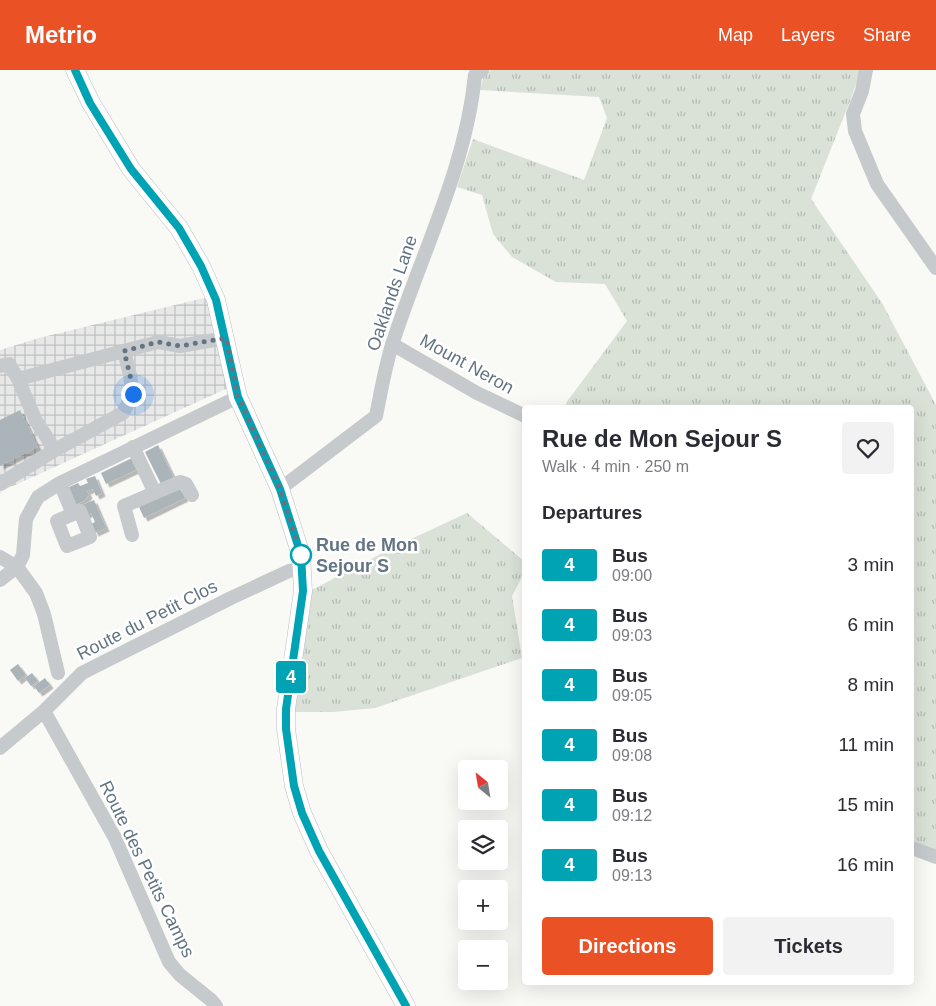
<!DOCTYPE html>
<html lang="en">
<head>
<meta charset="utf-8">
<style>
  :root { --surface:#fff; --page:#f2f2f3; --text:#2b2b33; --muted:#7c7c81; --accent:#ea5225 }
  body { margin:0; font-family:Helvetica,sans-serif; background:var(--page); color:var(--text); height:100vh; display:flex; flex-direction:column; font-size:19px; white-space:nowrap }
  * { box-sizing:border-box; margin:0 }
  p { font-size:16px; color:var(--muted) }
  .icon { flex:none; width:28px; height:28px; fill:none; stroke:currentColor; stroke-width:2; stroke-linecap:round; stroke-linejoin:round }
  .map { position:relative; flex:1; overflow:hidden }
  .side { position:absolute; left:522px; top:335px; width:392px; height:580px; display:flex; flex-direction:column; background:var(--surface); border-radius:5px; box-shadow:0 5px 20px #0002 }
  .side>* { flex:none }
  .badge { padding:0 10px; border-radius:4px; font-size:18px; line-height:32px }
  .needle { width:32px; rotate:330deg }
  .buttons { position:absolute; left:458px; top:690px; display:grid; gap:10px }
  .buttons a { display:grid; place-items:center; width:50px; height:50px; border-radius:5px; background:var(--surface); box-shadow:0 5px 20px #0002; font-size:25px }
  .you { position:absolute; width:25px; height:25px; margin:-12px; border:4px solid #fff; border-radius:50%; background:#1a73e8; box-shadow:0 0 0 8px #1a73e833 }
  .map>.badge { position:absolute; translate:-50% -50%; box-shadow:0 0 0 2px #fff }
  h2 { padding:0 20px; font-size:19px; line-height:45px }
  .round { display:grid; place-items:center; flex:none; width:52px; height:52px; border-radius:5px; background:var(--page) }
  .overview { display:flex; align-items:center; justify-content:space-between; height:85px; padding:0 20px }
  h1 { font-size:24px; font-weight:600; line-height:38px }
  .primary-button { display:flex; gap:10px; margin-top:auto; padding:10px 20px }
  .primary-button a { flex:1; height:58px; border-radius:5px; background:var(--accent); color:#fff; font-size:20px; font-weight:600; line-height:58px; text-align:center }
  .primary-button a+a { background:var(--page); color:var(--text) }
  ul { padding:0; list-style:none }
  li { display:flex; align-items:center; gap:15px; height:60px; padding:0 20px }
  li div { flex:1 }
  li b { display:block; font-size:19px }
  li em { font-style:normal }
  li .badge { min-width:55px; font-weight:700; text-align:center }
  header { display:flex; align-items:center; gap:30px; box-sizing:border-box; height:70px; padding:0 25px; background:var(--accent); color:#fff }
  header strong { font-size:24px }
  nav { display:flex; gap:28px; margin-inline-start:auto; font-size:18px }
  .map>svg:first-child { display:block }
  .industrial { fill:url(#industrial-grid) }
  .grass { fill:url(#grass-tufts) }
  .building { fill:#abb4b9; filter:url(#shadow) }
  .lines { fill:none; stroke-linecap:round; stroke-linejoin:round }
  .major-casing { stroke:#b9bdc1; stroke-width:19 }
  .minor { stroke:#c6cacd; stroke-width:14 }
  .major { stroke:#fff; stroke-width:18 }
  .line-casing { stroke:#fff; stroke-width:11 }
  .line { stroke:#00a3b4; stroke-width:8 }
  .walk { stroke:#637482; stroke-width:5; stroke-dasharray:0 9 }
  .stop-dot { fill:#fff; stroke:#00a3b4; stroke-width:2.5 }
  .labels { text-anchor:middle; stroke-width:5; stroke-linejoin:round; paint-order:stroke }
  .street-label { font-size:18px; fill:#637482; stroke:#fff }
  .stop-label { font-size:18px; font-weight:bold; fill:#637482; stroke:#fff; text-anchor:start }
</style>
</head>
<body>
<header>
<strong>Metrio</strong>
<nav><a>Map</a><a>Layers</a><a>Share</a></nav>
</header>
<div class="map">
<svg width="936" height="936" viewBox="0 0 936 936">
  <defs>
    <pattern id="industrial-grid" width="8" height="8" patternUnits="userSpaceOnUse" patternTransform="scale(1.25)"><rect width="8" height="8" fill="#e7e8e7"/><path d="M0 4h8M4 0v8" fill="none" stroke="#bfc1c1"/></pattern>
    <pattern id="grass-tufts" width="24" height="20" patternUnits="userSpaceOnUse" patternTransform="scale(1.25)"><rect width="24" height="20" fill="#dae1d7"/><path d="M3 7l-1-3M5 7V3M7 7l1-3M15 17l-1-3M17 17v-4M19 17l1-3" fill="none" stroke="#b4bbb4"/></pattern>
    <filter id="shadow"><feDropShadow dx="3.5" dy="3.5" stdDeviation="0" flood-color="#0004"/></filter>
  </defs>
  <rect width="100%" height="100%" fill="#f9f9f6"/>
  <path class="industrial" d="M 208,227 L 230,317 L 2,421 L 0,424 L 0,280 L 39,268 Z"/>
  <path class="grass" d="M 491,0 L 861,0 L 850,31 L 811,129 L 882,233 L 936,335 L 936,781 L 913,772 L 912,338 L 567,337 L 566,333 L 627,251 L 605,214 L 556,212 L 512,187 L 493,164 L 482,125 L 457,117 L 473,69 L 584,110 L 607,48 L 599,27 L 480,20 L 484,5 Z
    M 467,443 L 525,492 L 525,501 L 512,526 L 522,588 L 375,638 L 333,642 L 292,642 L 310,521 L 392,478 Z"/>
  <path class="building" d="M 20,340 L 38,377 L 0,396 L 0,350 Z
    M 158,375 L 174,408 L 161,414 L 145,382 Z
    M 132,388 L 138,399 L 106,414 L 101,403 Z
    M 95,406 L 102,423 L 96,426 L 93,419 L 87,421 L 89,425 L 84,431 L 75,435 L 67,418 L 78,413 L 80,416 L 88,413 L 86,409 Z
    M 179,417 L 185,428 L 144,448 L 139,437 Z
    M 94,430 L 106,458 L 95,463 L 91,454 L 95,452 L 91,443 L 86,445 L 82,435 Z
    M 18,594 L 26,605 L 18,611 L 10,600 Z
    M 32,603 L 38,611 L 31,616 L 25,608 Z
    M 45,608 L 50,615 L 39,623 L 34,616 Z"/>
  <g class="lines">
    <g class="major-casing">
      <path id="major" d="M 75,0 L 91,33 L 131,99 L 179,158 L 201,196 L 216,230 L 238,327 L 280,419 L 301,485 L 303,521 L 286,639 L 286,659 L 294,716 L 302,743 L 319,781 L 406,936"/>
    </g>
    <path class="minor" d="M 866,0 L 862,21 L 853,44 L 855,61 L 877,114 L 936,198
      M 392,274 L 477,323 L 525,346
      M 0,296 L 9,294 L 18,309 L 158,272 L 180,276 L 226,268
      M 18,309 L 36,351 L 55,380
      M 133,377 L 155,423
      M 60,413 L 73,444 L 80,441 L 90,467 L 67,476 L 57,451 L 73,444
      M 0,414 L 55,380 L 123,343 L 133,324 L 130,305 L 124,281
      M 280,419 L 376,346 C 381,322 385,296 393,272 C 421,184 466,98 475,5 L 482,0
      M 132,465 L 124,436 L 180,412 L 186,414 L 192,425
      M 0,487 L 17,497 L 36,523 L 44,544 L 58,603
      M 0,510 L 17,497 L 23,485 L 26,449 L 38,427 L 60,413 L 238,327
      M 44,641 L 115,768 L 169,892 L 180,905 L 211,930 L 216,936
      M 0,678 L 44,641 L 82,603 L 231,528 L 289,501 L 303,498
      M 912,778 L 936,787"/>
    <use href="#major" class="major"/>
  </g>
  <g class="lines">
    <g class="line-casing">
      <path id="line" d="M 75,0 L 90,33 L 131,99 L 179,158 L 201,196 L 216,230 L 238,327 L 280,419 L 301,485 L 303,521 L 286,639 L 286,659 L 294,716 L 302,743 L 319,781 L 406,936"/>
    </g>
    <use href="#line" class="line"/>
    <path class="walk" d="M 133,324 L 130,305 L 124,281 L 158,272 L 180,276 L 226,268 L 238,327 L 280,419 L 301,485"/>
  </g>
  <circle class="stop-dot" cx="301" cy="485" r="10"/>
  <g class="labels">
    <g class="street-label">
      <text transform="translate(392 223) rotate(-71)" y="6">Oaklands Lane</text>
      <text transform="translate(467 294) rotate(29)" y="6">Mount Neron</text>
      <text transform="translate(147 550) rotate(-27)" y="6">Route du Petit Clos</text>
      <text transform="translate(147 799) rotate(64)" y="6">Route des Petits Camps</text>
    </g>
    <g class="stop-label">
      <text x="316" y="481">Rue de Mon<tspan x="316" dy="21">Sejour S</tspan></text>
    </g>
  </g>
</svg>
<div class="buttons">
<a><svg class="needle" viewBox="-14 -14 28 28"><path d="M0-13l5 13h-10z" fill="#e53935"/><path d="M0 13l5-13h-10z" fill="#7c7c81"/></svg></a>
<a><svg class="icon" aria-label="layers" viewBox="0 0 24 24"><path d="M12 4l9 5-9 5-9-5zM3 14l9 5 9-5"/></svg></a>
<a>+</a>
<a>−</a>
</div>
<div class="you" style="left:133px;top:324px"></div>
<b class="badge" style="left:291px;top:607px;background:#00a3b4;color:#fff">4</b>
<section class="side">
<div class="overview"><div><h1>Rue de Mon Sejour S</h1><p>Walk · 4 min · 250 m</p></div><a class="round"><svg class="icon" aria-label="heart" viewBox="0 0 24 24"><path d="M12 20l-8-8c-3-5 5-10 8-4 3-6 11-1 8 4z"/></svg></a></div>
<h2>Departures</h2>
<ul>
<li><span class="badge" style="background:#00a3b4;color:#fff">4</span><div><b>Bus</b><p>09:00</p></div><em>3 min</em></li>
<li><span class="badge" style="background:#00a3b4;color:#fff">4</span><div><b>Bus</b><p>09:03</p></div><em>6 min</em></li>
<li><span class="badge" style="background:#00a3b4;color:#fff">4</span><div><b>Bus</b><p>09:05</p></div><em>8 min</em></li>
<li><span class="badge" style="background:#00a3b4;color:#fff">4</span><div><b>Bus</b><p>09:08</p></div><em>11 min</em></li>
<li><span class="badge" style="background:#00a3b4;color:#fff">4</span><div><b>Bus</b><p>09:12</p></div><em>15 min</em></li>
<li><span class="badge" style="background:#00a3b4;color:#fff">4</span><div><b>Bus</b><p>09:13</p></div><em>16 min</em></li>
</ul>
<div class="primary-button"><a>Directions</a><a>Tickets</a></div>
</section>
</div>
</body>
</html>
